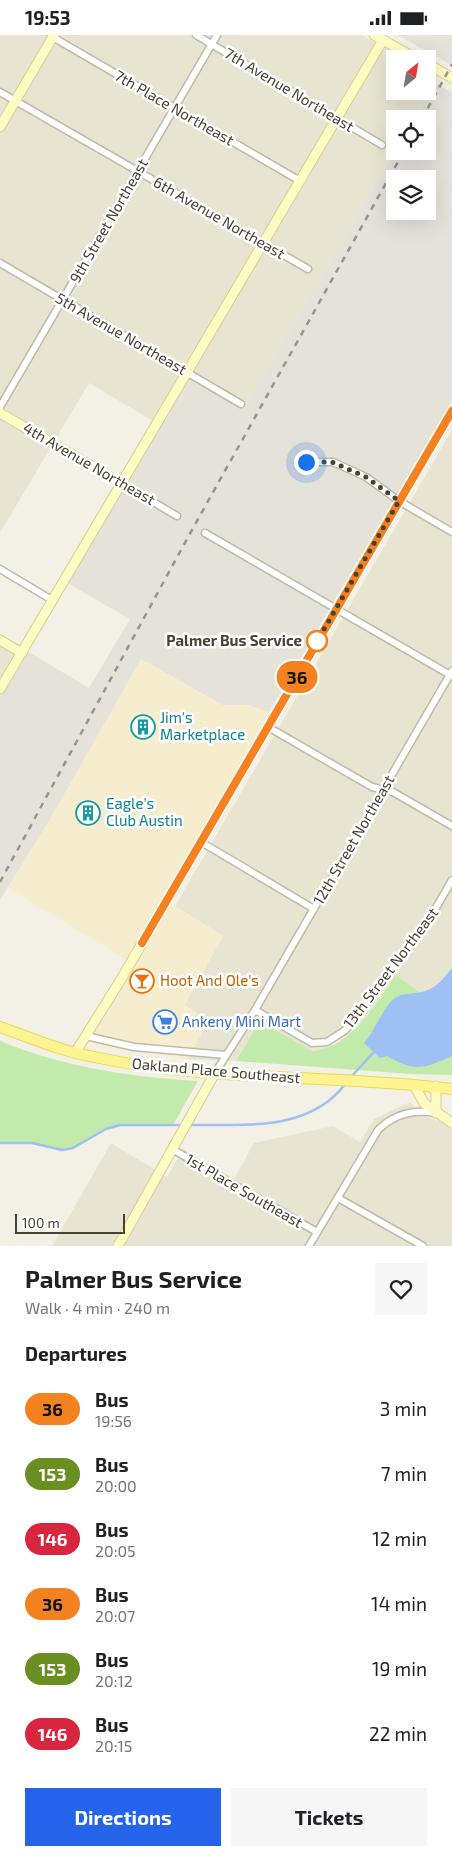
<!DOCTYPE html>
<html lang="en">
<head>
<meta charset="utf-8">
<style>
  :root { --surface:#fff; --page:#f6f6f6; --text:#202124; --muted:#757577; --accent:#2563eb }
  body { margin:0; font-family:"Exo 2",sans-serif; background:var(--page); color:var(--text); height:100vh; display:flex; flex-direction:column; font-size:19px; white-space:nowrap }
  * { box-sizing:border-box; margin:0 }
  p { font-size:16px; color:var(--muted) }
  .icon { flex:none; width:28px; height:28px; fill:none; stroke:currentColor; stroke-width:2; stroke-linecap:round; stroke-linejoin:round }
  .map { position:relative; height:1211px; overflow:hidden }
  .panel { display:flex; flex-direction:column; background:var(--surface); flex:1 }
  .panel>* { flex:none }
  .badge { padding:0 10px; border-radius:16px; font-size:18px; line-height:32px }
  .needle { width:32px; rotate:30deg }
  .buttons { position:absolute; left:386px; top:15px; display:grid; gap:10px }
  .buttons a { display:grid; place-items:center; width:50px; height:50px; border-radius:0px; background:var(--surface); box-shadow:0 5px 20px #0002; font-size:25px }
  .scale { position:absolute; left:15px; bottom:12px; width:110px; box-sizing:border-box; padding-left:5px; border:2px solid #464234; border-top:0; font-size:14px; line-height:18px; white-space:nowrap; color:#464234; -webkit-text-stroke:4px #fff; paint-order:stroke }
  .you { position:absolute; width:25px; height:25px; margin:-12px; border:4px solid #fff; border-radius:50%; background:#1a73e8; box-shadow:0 0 0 8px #1a73e833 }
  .map>.badge { position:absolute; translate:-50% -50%; box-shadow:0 0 0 2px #fff }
  h2 { padding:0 25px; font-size:19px; line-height:45px }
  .round { display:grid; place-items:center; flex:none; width:52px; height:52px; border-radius:0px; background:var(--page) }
  .overview { display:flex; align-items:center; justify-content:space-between; height:85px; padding:0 25px }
  h1 { font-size:24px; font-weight:700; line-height:38px }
  .cta { display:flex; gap:10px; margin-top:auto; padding:10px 25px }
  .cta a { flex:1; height:58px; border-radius:0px; background:var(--accent); color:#fff; font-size:20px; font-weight:700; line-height:58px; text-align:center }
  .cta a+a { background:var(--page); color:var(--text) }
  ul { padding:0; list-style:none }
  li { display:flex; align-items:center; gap:15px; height:65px; padding:0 25px }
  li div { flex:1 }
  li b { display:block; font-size:19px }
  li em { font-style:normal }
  li .badge { min-width:55px; font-weight:700; text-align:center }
  .status { display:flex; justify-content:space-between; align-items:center; height:35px; padding:0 25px; background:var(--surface); direction:ltr }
  .status svg { height:14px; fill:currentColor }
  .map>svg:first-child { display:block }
  .residential { fill:#e7e5d2 }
  .commercial { fill:#f6edce }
  .industrial { fill:#e5e2da; fill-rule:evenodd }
  .green { fill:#c2eaab }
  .water { fill:#9ec0f3 }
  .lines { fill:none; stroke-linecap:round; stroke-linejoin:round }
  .stream { stroke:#9ec0f3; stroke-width:2.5 }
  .street-casing { stroke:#bfbba7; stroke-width:9 }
  .secondary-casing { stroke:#d6d092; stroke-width:11 }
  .primary-casing { stroke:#e9d95d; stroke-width:12 }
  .street { stroke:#fff; stroke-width:6 }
  .secondary { stroke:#fffcc3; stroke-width:9 }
  .primary { stroke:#fff492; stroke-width:10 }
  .rail { stroke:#959595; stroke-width:2.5; stroke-dasharray:6 6; stroke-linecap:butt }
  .line-casing { stroke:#fff; stroke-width:11 }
  .line { stroke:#f58220; stroke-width:8 }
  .walk { stroke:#464234; stroke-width:5; stroke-dasharray:0 9 }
  .stop-dot { fill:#fff; stroke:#f58220; stroke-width:2.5 }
  .labels { text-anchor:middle; stroke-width:5; stroke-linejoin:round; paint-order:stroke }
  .street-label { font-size:15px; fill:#464234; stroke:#fff }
  .stop-label { font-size:15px; font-weight:bold; fill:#464234; stroke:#fff; text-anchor:end }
  .culture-label { font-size:15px; fill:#0d838f; stroke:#fff; text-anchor:start }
  .food-label { font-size:15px; fill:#c56008; stroke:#fff; text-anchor:start }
  .shop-label { font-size:15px; fill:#366cbe; stroke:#fff; text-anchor:start }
</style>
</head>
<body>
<div class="status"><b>19:53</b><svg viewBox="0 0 49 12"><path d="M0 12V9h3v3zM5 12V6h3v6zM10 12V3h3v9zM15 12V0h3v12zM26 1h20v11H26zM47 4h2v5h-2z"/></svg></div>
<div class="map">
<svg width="452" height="1211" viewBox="0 0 452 1211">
  <rect width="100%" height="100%" fill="#f3f1e5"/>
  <path class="residential" d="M 0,0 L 362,0 L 405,24 L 395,24 L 395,56 L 428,56 L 428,37 L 438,42 L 414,84 L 395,84 L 395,116 L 244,373 L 153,386 L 89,348 L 0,498 Z
    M 452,395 L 452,933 L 436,952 L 421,958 L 396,940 L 355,996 L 321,1015 L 312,1016 L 260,986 L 236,1026 L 187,1024 L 209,985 L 184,971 L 223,901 L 175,871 Z
    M 0,601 L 27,616 L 0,662 Z
    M 410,1067 L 422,1081 L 440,1086 L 452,1093 L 452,1211 L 52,1211 L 111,1108 L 167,1142 L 183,1114 L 234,1144 L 254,1108 L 333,1091 L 360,1107 L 374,1084 Z"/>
  <path class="commercial" d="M 141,624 L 223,670 L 248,670 L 269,677 L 163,863 L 223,901 L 184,970 L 209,985 L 187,1024 L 110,1013 L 79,1003 L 127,925 L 8,853 Z"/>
  <path class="industrial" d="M 397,0 L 452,0 L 452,30 Z
    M 435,48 L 452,57 L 452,365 L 269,677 L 248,670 L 223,670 L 141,624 L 50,784 L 0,865 L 0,662 L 27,616 L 89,653 L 130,584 L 67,548 L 188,341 L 244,373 L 395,116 L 428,116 L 428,84 L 414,84 ZM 395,144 L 428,144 L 428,176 L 395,176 Z"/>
  <path class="green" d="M 452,933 L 452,1040 L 411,1039 L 236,1026 L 260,986 L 312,1016 C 353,1012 374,970 396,940 L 421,958 L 436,952 Z
    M 0,1006 C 64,1032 129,1042 198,1046 L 173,1090 L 120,1090 L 106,1094 L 73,1113 L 62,1115 L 32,1108 L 0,1108 Z"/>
  <path class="water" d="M 452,933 L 452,1021 C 423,1034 415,1037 387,1021 L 380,1023 L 364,1008 C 374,997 385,969 395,963 C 401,959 408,959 415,958 C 434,956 441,947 452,933 Z"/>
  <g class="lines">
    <path class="stream" d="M 351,1042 L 374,1017
      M 187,1090 C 243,1089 309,1098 346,1048
      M 0,1108 L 32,1108 L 62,1115 L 73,1113 L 106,1094 L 120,1090 L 182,1090"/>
    <g class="street-casing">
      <path id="street" d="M 196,0 L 382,110
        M 51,1 L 300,146
        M 0,57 L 308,234
        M 0,228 L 241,369
        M 0,372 L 217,0
        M 306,427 L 333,427 L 366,442 L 399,466 L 452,497
        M 121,448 L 177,481
        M 205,498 L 452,641
        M 0,534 L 52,565
        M 268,692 L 372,752 L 393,757 L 452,791
        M 201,807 L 314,874
        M 255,975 L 312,1008 L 327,1007 L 344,996 L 352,988 L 425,892 L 452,845
        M 86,1001 L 134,1012 L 226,1020
        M 215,1038 L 255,975 L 452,636
        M 172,1114 L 317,1197
        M 338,1163 L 423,1211
        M 309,1211 L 378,1095 C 394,1079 414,1074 436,1078"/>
    </g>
    <g class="secondary-casing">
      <path id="secondary" d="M 374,0 L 417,24
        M 428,29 L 452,43
        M 0,92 L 54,0
        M 0,378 L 121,448
        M 0,605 L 22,618
        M 0,654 L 383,5
        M 75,1018 L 120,946 L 452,376
        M 414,1050 L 424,1068 L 452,1088
        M 436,1051 L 436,1078
        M 118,1211 L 215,1038"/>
    </g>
    <g class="primary-casing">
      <path id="primary" d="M 0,992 C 31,1003 61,1016 94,1022 C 211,1047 333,1039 452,1054"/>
    </g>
    <use href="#street" class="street"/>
    <use href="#secondary" class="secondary"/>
    <use href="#primary" class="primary"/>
    <path class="rail" d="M 422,84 L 452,29
      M 0,847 L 193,493 L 404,116"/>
  </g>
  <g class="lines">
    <g class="line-casing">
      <path id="line" d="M 142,908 L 452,376"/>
    </g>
    <use href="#line" class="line"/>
    <path class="walk" d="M 306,427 L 332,427 L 366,442 L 399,466 L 317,606"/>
  </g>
  <defs>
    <g id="building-ring" transform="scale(1.25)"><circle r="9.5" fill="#fff" stroke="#0f9aa8" stroke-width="1.5"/><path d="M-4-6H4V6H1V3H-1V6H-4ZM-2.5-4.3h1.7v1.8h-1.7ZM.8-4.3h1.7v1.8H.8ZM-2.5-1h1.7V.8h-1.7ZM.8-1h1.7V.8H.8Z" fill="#0f9aa8"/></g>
    <g id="bar-ring" transform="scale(1.25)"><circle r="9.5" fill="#fff" stroke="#e8710a" stroke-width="1.5"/><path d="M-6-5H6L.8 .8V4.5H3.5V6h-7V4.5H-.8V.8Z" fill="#e8710a"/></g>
    <g id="supermarket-ring" transform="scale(1.25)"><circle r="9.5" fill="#fff" stroke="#3f7fe0" stroke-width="1.5"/><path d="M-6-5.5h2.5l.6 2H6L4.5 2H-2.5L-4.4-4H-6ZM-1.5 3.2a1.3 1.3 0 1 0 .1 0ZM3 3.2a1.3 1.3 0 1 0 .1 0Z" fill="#3f7fe0"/></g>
  </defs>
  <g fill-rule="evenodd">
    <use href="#building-ring" x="143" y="692"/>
    <use href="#building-ring" x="88" y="778"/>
    <use href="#bar-ring" x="142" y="946"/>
    <use href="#supermarket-ring" x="165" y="987"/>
  </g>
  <circle class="stop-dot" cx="317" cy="606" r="10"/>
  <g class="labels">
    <g class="street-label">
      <text transform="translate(289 55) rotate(31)" y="5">7th Avenue Northeast</text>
      <text transform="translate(174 73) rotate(30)" y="5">7th Place Northeast</text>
      <text transform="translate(219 183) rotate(30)" y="5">6th Avenue Northeast</text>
      <text transform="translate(109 186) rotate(-60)" y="5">9th Street Northeast</text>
      <text transform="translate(121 299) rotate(30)" y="5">5th Avenue Northeast</text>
      <text transform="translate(89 429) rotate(30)" y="5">4th Avenue Northeast</text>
      <text transform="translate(354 805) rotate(-60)" y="5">12th Street Northeast</text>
      <text transform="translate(391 933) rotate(-53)" y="5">13th Street Northeast</text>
      <text transform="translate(216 1036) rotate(5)" y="5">Oakland Place Southeast</text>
      <text transform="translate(244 1156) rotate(30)" y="5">1st Place Southeast</text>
    </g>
    <g class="stop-label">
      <text x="302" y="611">Palmer Bus Service</text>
    </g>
    <g class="culture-label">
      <text x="160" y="688">Jim's<tspan x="160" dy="17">Marketplace</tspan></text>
      <text x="106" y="774">Eagle's<tspan x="106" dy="17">Club Austin</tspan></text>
    </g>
    <g class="food-label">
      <text x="160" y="951">Hoot And Ole's</text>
    </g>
    <g class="shop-label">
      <text x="182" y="992">Ankeny Mini Mart</text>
    </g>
  </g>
</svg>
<div class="buttons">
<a><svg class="needle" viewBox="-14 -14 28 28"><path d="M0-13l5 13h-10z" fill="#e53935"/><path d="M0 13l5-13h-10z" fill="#757577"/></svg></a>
<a><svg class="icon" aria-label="locate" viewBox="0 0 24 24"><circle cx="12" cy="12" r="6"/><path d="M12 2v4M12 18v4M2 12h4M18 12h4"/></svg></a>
<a><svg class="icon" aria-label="layers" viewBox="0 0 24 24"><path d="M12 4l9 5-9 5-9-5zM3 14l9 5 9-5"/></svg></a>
</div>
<div class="scale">100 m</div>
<div class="you" style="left:306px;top:427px"></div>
<b class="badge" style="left:297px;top:642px;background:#f58220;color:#111">36</b>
</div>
<section class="panel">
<div class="overview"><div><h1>Palmer Bus Service</h1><p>Walk · 4 min · 240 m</p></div><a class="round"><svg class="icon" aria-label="heart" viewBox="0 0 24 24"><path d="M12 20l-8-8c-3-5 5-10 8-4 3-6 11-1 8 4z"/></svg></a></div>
<h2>Departures</h2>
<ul>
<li><span class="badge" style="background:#f58220;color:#111">36</span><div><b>Bus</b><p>19:56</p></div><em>3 min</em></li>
<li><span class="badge" style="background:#6b8e23;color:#fff">153</span><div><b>Bus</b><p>20:00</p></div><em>7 min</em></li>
<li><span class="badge" style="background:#d7263d;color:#fff">146</span><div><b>Bus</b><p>20:05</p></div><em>12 min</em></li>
<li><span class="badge" style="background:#f58220;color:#111">36</span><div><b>Bus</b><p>20:07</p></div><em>14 min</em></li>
<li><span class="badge" style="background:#6b8e23;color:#fff">153</span><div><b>Bus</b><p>20:12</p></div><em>19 min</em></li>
<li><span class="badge" style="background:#d7263d;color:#fff">146</span><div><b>Bus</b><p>20:15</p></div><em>22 min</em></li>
</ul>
<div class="cta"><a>Directions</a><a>Tickets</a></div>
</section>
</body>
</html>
